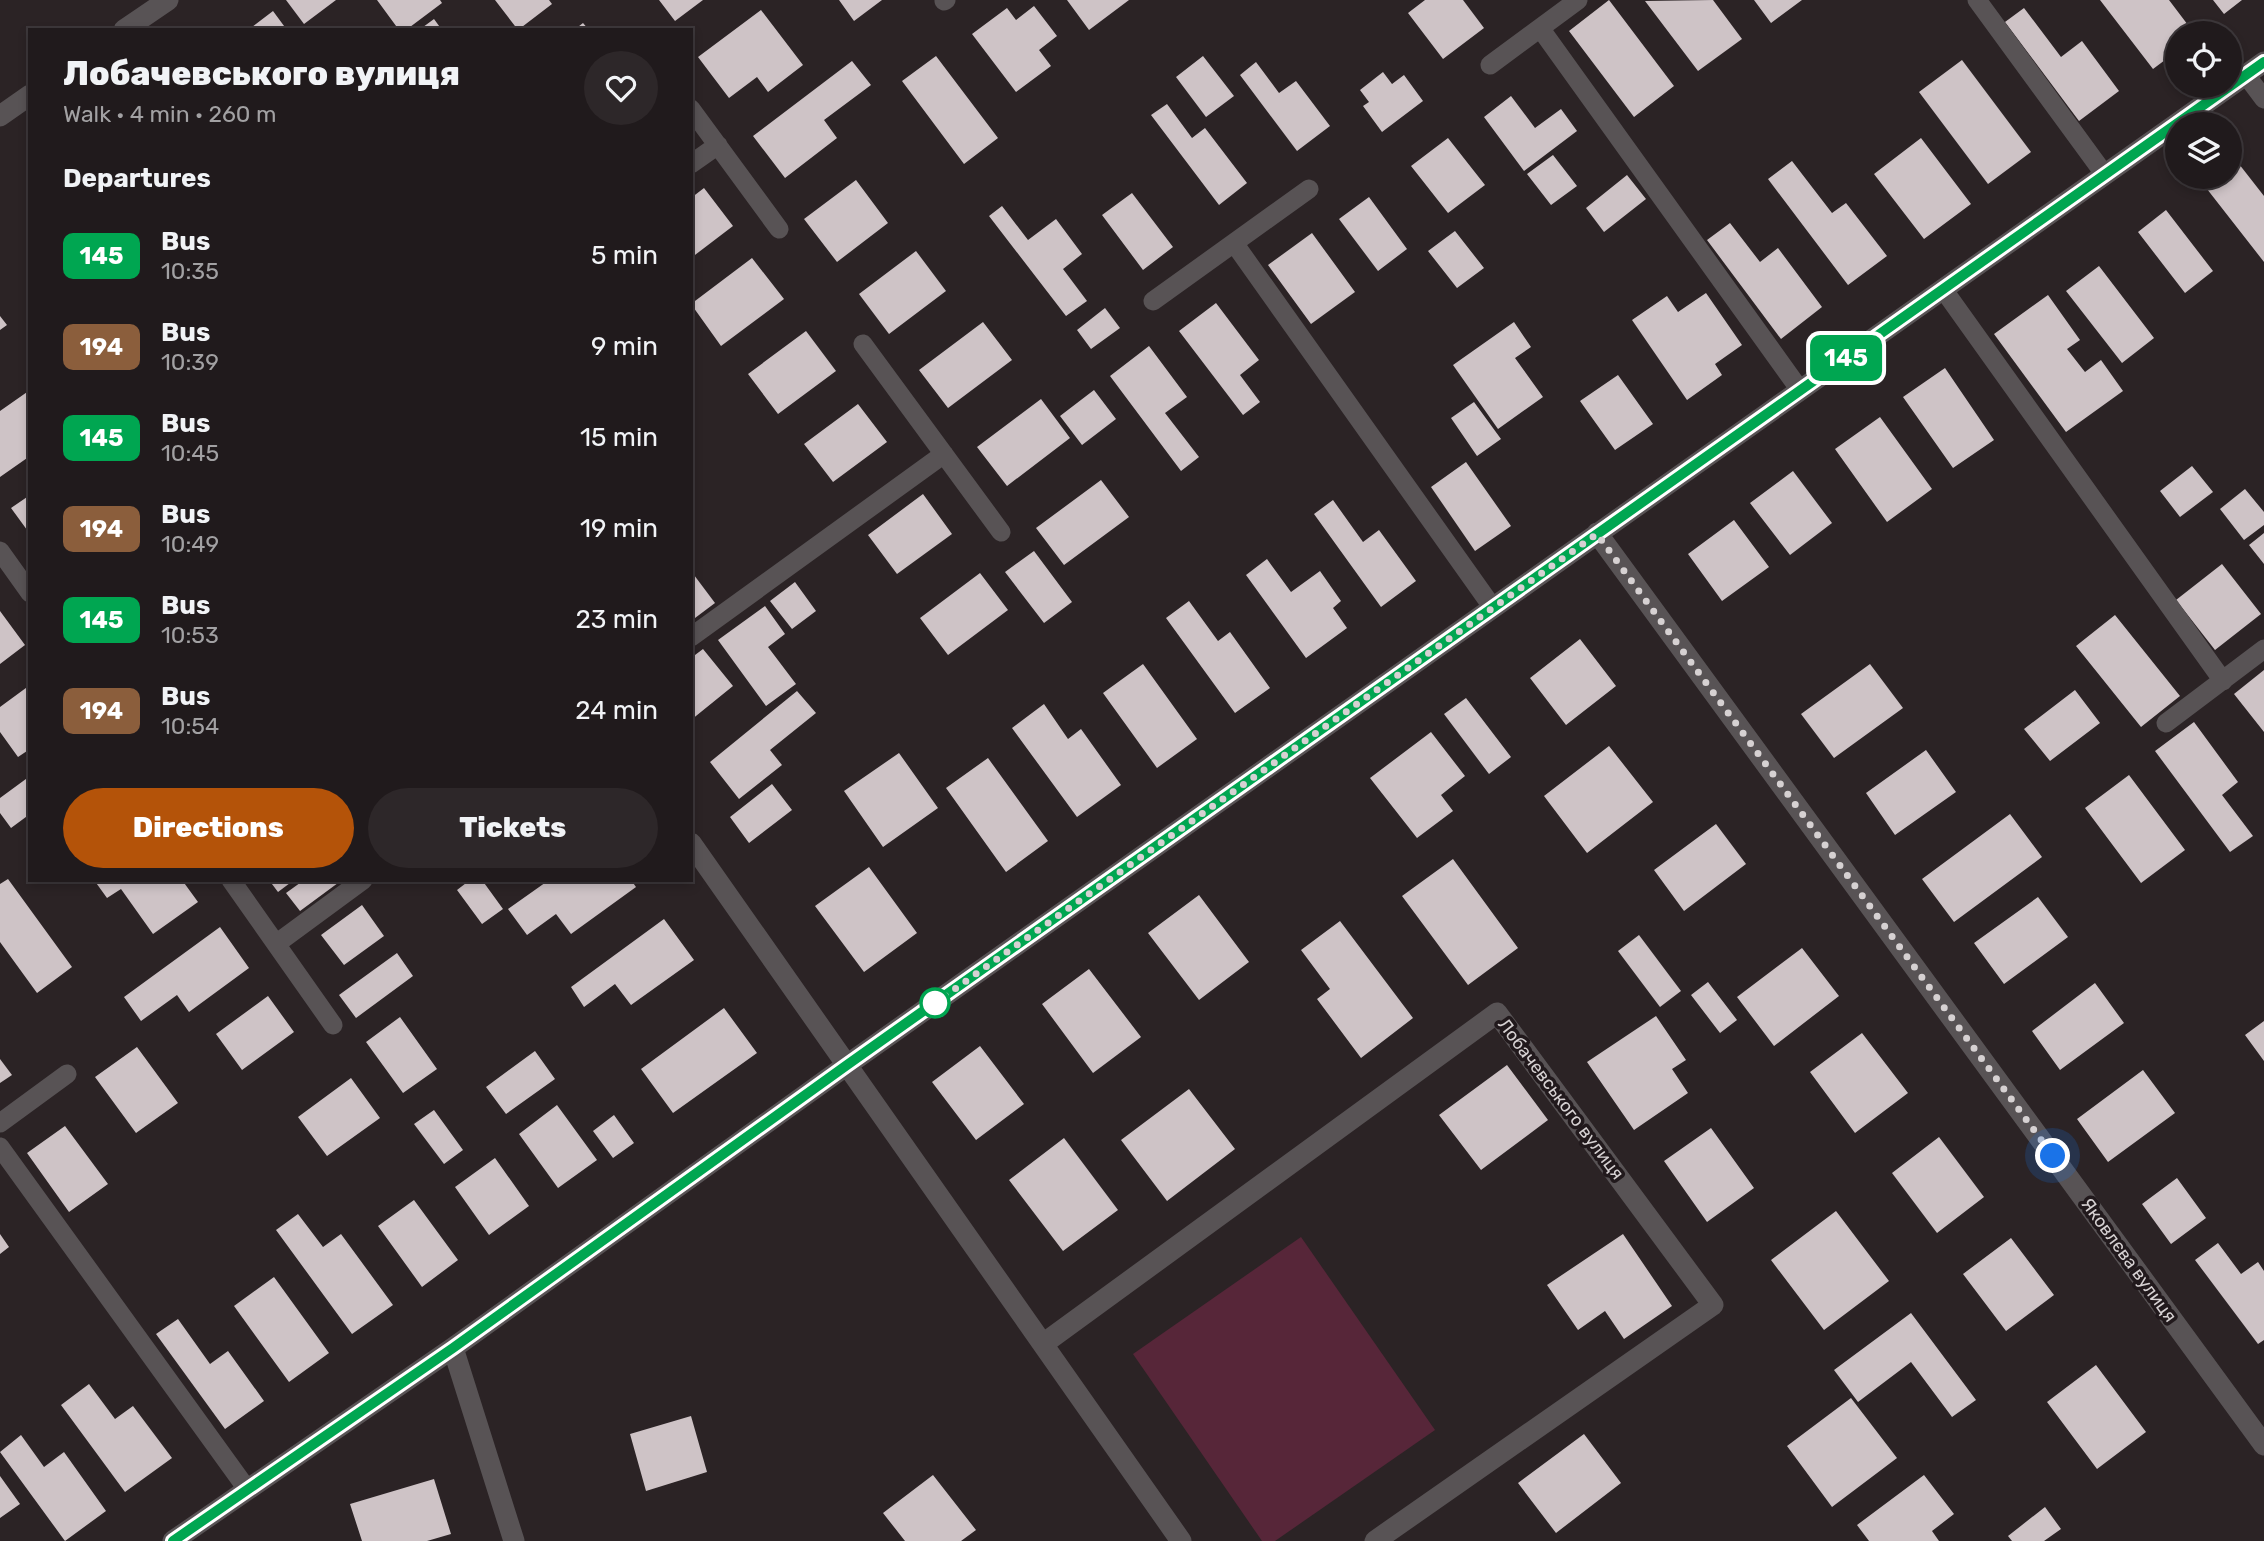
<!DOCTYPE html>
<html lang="en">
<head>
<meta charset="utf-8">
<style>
  :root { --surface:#201a1c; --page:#2d2729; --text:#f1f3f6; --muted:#a2a1a3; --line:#3d383b; --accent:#b45309 }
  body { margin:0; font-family:Rubik,sans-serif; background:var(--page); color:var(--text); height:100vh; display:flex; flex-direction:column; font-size:26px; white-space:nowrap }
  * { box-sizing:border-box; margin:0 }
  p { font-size:23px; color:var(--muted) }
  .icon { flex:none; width:38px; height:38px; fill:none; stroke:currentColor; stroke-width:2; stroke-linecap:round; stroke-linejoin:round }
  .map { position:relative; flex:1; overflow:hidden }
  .side { position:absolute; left:28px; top:28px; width:665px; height:854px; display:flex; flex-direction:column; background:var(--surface); border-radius:0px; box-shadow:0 4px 10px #0003,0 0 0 2px var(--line) }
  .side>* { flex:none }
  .badge { padding:0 14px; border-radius:10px; font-size:24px; line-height:46px }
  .fabs { position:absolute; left:2165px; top:21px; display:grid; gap:14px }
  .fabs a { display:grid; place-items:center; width:77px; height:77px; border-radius:50%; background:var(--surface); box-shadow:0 4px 10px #0003,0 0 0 2px var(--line); font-size:35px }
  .you { position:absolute; width:35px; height:35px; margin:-18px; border:5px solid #fff; border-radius:50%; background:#1a73e8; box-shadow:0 0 0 10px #1a73e833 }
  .map>.badge { position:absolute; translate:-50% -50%; box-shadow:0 0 0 4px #fff }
  h2 { padding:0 35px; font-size:26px; line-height:63px }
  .round { display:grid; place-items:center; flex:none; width:74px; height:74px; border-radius:37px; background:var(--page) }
  .headline { display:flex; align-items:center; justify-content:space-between; height:119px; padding:0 35px }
  h1 { font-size:33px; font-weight:800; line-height:52px }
  .cta { display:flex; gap:14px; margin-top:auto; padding:14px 35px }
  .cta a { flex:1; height:80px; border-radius:42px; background:var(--accent); color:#fff; font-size:28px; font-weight:800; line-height:80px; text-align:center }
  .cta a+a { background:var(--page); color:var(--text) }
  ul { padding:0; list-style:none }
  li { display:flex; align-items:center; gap:21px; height:91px; padding:0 35px }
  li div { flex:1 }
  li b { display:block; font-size:26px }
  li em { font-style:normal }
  li .badge { min-width:77px; font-weight:700; text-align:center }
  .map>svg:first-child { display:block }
  .green { fill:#572639 }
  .building { fill:#cec3c6 }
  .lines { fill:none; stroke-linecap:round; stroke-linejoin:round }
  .lane { stroke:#585355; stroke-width:19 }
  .street { stroke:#585355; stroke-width:21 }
  .line-casing { stroke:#fff; stroke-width:16 }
  .line { stroke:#00a651; stroke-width:10 }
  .walk { stroke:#d6d1d2; stroke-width:7; stroke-dasharray:0 12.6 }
  .stop-dot { fill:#fff; stroke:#00a651; stroke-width:3.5 }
  .labels { text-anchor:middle; stroke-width:7; stroke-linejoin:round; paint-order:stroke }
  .street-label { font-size:18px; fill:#d6d1d2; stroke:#21191c }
</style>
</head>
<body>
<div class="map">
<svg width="2264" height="1541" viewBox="0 0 2264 1541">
  <rect width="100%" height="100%" fill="#2b2325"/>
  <path class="green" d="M 1301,1237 L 1435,1430 L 1275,1541 L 1262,1541 L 1133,1354 Z"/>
  <path class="building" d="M 286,0 L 336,0 L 304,24 Z
    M 377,0 L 440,0 L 442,3 L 406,30 L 399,30 Z
    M 495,0 L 549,0 L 552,4 L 518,30 Z
    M 659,0 L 703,0 L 675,21 Z
    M 839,0 L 882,0 L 854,21 Z
    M 1067,0 L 1129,0 L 1089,30 Z
    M 1425,0 L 1463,0 L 1484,28 L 1443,59 L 1408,13 Z
    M 1609,0 L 1674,86 L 1634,117 L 1569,31 Z
    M 1713,0 L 1742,39 L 1698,71 L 1645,1 Z
    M 1754,0 L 1802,0 L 1771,23 Z
    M 2100,0 L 2169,0 L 2194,33 L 2177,33 L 2177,51 L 2153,69 Z
    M 2213,0 L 2242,0 L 2224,14 Z
    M 1034,6 L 1057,36 L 1039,50 L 1051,66 L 1016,92 L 972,34 L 1007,8 L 1016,20 Z
    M 2024,8 L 2061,57 L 2082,41 L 2119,91 L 2079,121 L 2005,22 Z
    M 761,10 L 803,65 L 768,92 L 757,77 L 729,98 L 698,57 Z
    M 273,11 L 287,30 L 248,30 Z
    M 434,19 L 442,30 L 419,30 Z
    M 583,23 L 589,30 L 574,30 Z
    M 936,56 L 998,138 L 964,164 L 902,81 Z
    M 1203,56 L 1234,96 L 1206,117 L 1176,77 Z
    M 1962,60 L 2031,152 L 1988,184 L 1919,92 Z
    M 852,61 L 871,85 L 824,120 L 837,138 L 785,178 L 753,136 Z
    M 1256,62 L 1279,93 L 1296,81 L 1330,126 L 1297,151 L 1240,75 Z
    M 1383,72 L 1392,84 L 1404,75 L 1423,101 L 1382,132 L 1363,106 L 1369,102 L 1360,90 Z
    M 1511,96 L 1535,128 L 1561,109 L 1577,131 L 1524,171 L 1484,117 Z
    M 1167,104 L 1192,138 L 1205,128 L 1247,183 L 1219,205 L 1151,115 Z
    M 1448,138 L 1485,185 L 1448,213 L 1411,166 Z
    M 1921,138 L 1971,204 L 1924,239 L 1874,174 Z
    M 1553,155 L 1577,186 L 1551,205 L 1527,174 Z
    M 1792,161 L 1832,213 L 1846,203 L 1887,256 L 1848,285 L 1768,179 Z
    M 2239,164 L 2264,196 L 2264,262 L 2207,189 L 2223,177 L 2230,177 L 2230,172 Z
    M 1627,175 L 1646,199 L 1604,232 L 1586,208 Z
    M 856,180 L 888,223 L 837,262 L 804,219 Z
    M 704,188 L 733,226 L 691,258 L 691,198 Z
    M 1132,193 L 1173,247 L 1143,270 L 1102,215 Z
    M 1369,197 L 1407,249 L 1378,271 L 1339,219 Z
    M 1002,206 L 1028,240 L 1056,219 L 1082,254 L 1063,269 L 1087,301 L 1066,316 L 989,216 Z
    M 2166,210 L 2213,271 L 2185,293 L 2138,232 Z
    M 1730,223 L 1760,262 L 1778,248 L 1822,307 L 1781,339 L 1707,240 Z
    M 1455,231 L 1484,268 L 1457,288 L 1428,251 Z
    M 1312,233 L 1355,292 L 1311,324 L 1268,265 Z
    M 916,251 L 946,291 L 889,334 L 859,294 Z
    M 752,258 L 784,299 L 721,346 L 691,304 Z
    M 2099,266 L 2154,338 L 2122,363 L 2066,291 Z
    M 1706,293 L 1742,345 L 1715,364 L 1722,375 L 1687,400 L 1632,320 L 1667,296 L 1678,312 Z
    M 2048,295 L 2080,340 L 2067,349 L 2085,372 L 2101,360 L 2123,391 L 2066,432 L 1994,334 Z
    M 1216,303 L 1259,360 L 1240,375 L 1260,402 L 1243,415 L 1179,331 Z
    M 1105,308 L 1120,328 L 1091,349 L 1077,330 Z
    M 0,316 L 7,325 L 0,330 Z
    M 983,322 L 1012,360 L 948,408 L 919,370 Z
    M 1514,322 L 1531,347 L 1515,358 L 1543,397 L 1498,429 L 1453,365 Z
    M 806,331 L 836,371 L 778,414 L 748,374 Z
    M 1149,346 L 1187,397 L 1165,413 L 1199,457 L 1181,471 L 1110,376 Z
    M 1945,368 L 1994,440 L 1953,468 L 1903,397 Z
    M 1618,375 L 1653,424 L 1615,450 L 1580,401 Z
    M 30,390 L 30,456 L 0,477 L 0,411 Z
    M 1094,390 L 1116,419 L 1082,445 L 1060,416 Z
    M 1041,399 L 1070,438 L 1007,486 L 977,447 Z
    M 1474,402 L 1501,439 L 1477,456 L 1451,418 Z
    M 858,404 L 887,442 L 833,482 L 804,444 Z
    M 1880,417 L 1932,489 L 1887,522 L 1835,449 Z
    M 1466,462 L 1511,526 L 1475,551 L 1431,487 Z
    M 2192,466 L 2213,492 L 2180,517 L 2160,491 Z
    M 1793,471 L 1832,523 L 1790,555 L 1750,503 Z
    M 1101,480 L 1129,517 L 1064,565 L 1036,528 Z
    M 2245,489 L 2264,512 L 2264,525 L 2244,540 L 2220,509 Z
    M 923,494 L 952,534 L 897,574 L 868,535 Z
    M 30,495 L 30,534 L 11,508 Z
    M 1333,500 L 1363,542 L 1379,530 L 1416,581 L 1381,607 L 1314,514 Z
    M 1734,520 L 1769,567 L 1722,601 L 1688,554 Z
    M 2264,533 L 2264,564 L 2249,545 Z
    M 1034,551 L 1072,602 L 1044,623 L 1005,572 Z
    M 1267,559 L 1291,592 L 1320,571 L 1341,601 L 1333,608 L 1347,628 L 1306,658 L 1246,575 Z
    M 2222,564 L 2261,614 L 2215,650 L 2176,600 Z
    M 691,571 L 715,603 L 691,621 Z
    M 980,573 L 1008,610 L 948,655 L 920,618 Z
    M 795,582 L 816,611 L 792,629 L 770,601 Z
    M 1189,601 L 1218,641 L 1230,632 L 1270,688 L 1235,713 L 1166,618 Z
    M 765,606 L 785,634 L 768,647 L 796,684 L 766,706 L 718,640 Z
    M 0,611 L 25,645 L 0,664 Z
    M 2115,615 L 2180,696 L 2141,727 L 2076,646 Z
    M 1580,639 L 1616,686 L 1566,725 L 1530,678 Z
    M 703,649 L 733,686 L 691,720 L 691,658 Z
    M 1143,664 L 1197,739 L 1157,768 L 1103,693 Z
    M 1870,664 L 1903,708 L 1834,758 L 1801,714 Z
    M 2264,670 L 2264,732 L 2234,694 Z
    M 30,685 L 30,749 L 18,757 L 0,732 L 0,707 Z
    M 2075,690 L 2100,723 L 2050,761 L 2024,729 Z
    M 797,691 L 816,713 L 770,750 L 782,765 L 739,799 L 710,762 Z
    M 1466,698 L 1511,757 L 1489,774 L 1444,714 Z
    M 1044,704 L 1068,739 L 1081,729 L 1121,785 L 1077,817 L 1012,728 Z
    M 2194,722 L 2238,782 L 2222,795 L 2253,836 L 2230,852 L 2155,751 Z
    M 1431,732 L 1465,776 L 1441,795 L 1453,811 L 1417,838 L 1370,778 Z
    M 1609,746 L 1653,802 L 1587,853 L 1544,796 Z
    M 1926,750 L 1956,792 L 1895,835 L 1866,793 Z
    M 899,753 L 938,808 L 883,847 L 844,791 Z
    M 988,758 L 1048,841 L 1006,872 L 946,788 Z
    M 2129,775 L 2185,850 L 2141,883 L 2085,808 Z
    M 30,776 L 30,814 L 11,828 L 0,813 L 0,798 Z
    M 772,784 L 792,810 L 749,843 L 730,817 Z
    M 2010,814 L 2042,857 L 1954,922 L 1922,879 Z
    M 1716,824 L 1746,864 L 1684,911 L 1654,870 Z
    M 1453,859 L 1518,948 L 1468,985 L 1402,896 Z
    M 869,867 L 917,933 L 864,972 L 815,906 Z
    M 8,879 L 72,967 L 37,993 L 0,942 L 0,884 Z
    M 94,880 L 182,880 L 198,902 L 153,934 L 121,889 L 107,898 Z
    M 269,880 L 294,880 L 278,892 Z
    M 304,880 L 342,880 L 300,911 L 286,893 Z
    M 470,880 L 482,880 L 503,909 L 482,924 L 457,890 Z
    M 549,880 L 631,880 L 636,887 L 571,934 L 556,914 L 527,935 L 508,909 Z
    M 1199,895 L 1249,962 L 1199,1000 L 1148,933 Z
    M 2038,897 L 2068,937 L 2004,984 L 1974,943 Z
    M 362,905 L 384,936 L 344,965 L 321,935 Z
    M 664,919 L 694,960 L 631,1005 L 615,984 L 584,1007 L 571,987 Z
    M 1340,921 L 1413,1018 L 1361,1058 L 1317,999 L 1330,989 L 1301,950 Z
    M 220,927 L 249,968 L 189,1012 L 177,995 L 141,1021 L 124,997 Z
    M 1639,935 L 1681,991 L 1660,1007 L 1618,951 Z
    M 1802,948 L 1839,996 L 1774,1046 L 1737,997 Z
    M 397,953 L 413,976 L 356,1018 L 339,995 Z
    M 1089,969 L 1141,1037 L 1093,1073 L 1042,1004 Z
    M 1708,982 L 1737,1020 L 1720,1033 L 1691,995 Z
    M 2095,983 L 2124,1023 L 2060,1070 L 2032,1031 Z
    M 268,996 L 294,1032 L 242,1070 L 216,1034 Z
    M 724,1008 L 757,1053 L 673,1113 L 641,1069 Z
    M 1656,1016 L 1686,1060 L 1672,1069 L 1688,1093 L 1634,1130 L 1587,1062 Z
    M 400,1017 L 437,1069 L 403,1093 L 366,1042 Z
    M 2264,1021 L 2264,1061 L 2245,1035 Z
    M 1862,1033 L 1908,1093 L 1855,1133 L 1810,1072 Z
    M 980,1046 L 1024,1104 L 976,1140 L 932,1082 Z
    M 137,1047 L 178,1103 L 136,1133 L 95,1077 Z
    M 535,1051 L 555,1079 L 506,1114 L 486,1087 Z
    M 0,1059 L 12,1075 L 0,1083 Z
    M 1507,1065 L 1548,1120 L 1481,1170 L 1439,1115 Z
    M 2143,1070 L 2175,1113 L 2108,1162 L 2077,1119 Z
    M 351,1078 L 380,1118 L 327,1156 L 298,1117 Z
    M 1189,1089 L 1235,1149 L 1167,1201 L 1121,1140 Z
    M 557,1105 L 597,1160 L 558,1188 L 519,1134 Z
    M 434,1110 L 463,1150 L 444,1164 L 414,1124 Z
    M 614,1115 L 634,1143 L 613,1158 L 593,1131 Z
    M 65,1126 L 108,1184 L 69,1212 L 27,1153 Z
    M 1711,1128 L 1754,1188 L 1707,1222 L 1664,1161 Z
    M 1939,1137 L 1984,1197 L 1937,1233 L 1892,1173 Z
    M 1064,1138 L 1118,1210 L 1063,1251 L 1009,1180 Z
    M 495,1158 L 529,1206 L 489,1235 L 455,1187 Z
    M 2177,1178 L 2206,1218 L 2171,1244 L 2142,1204 Z
    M 414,1200 L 458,1260 L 422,1287 L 378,1226 Z
    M 1836,1211 L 1889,1281 L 1824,1330 L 1771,1260 Z
    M 298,1214 L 323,1247 L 341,1234 L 393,1305 L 352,1334 L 276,1230 Z
    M 0,1234 L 9,1247 L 0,1254 Z
    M 1623,1234 L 1672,1306 L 1624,1339 L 1605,1311 L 1578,1330 L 1547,1285 Z
    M 2011,1238 L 2054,1295 L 2006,1331 L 1963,1274 Z
    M 2218,1243 L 2241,1274 L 2258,1262 L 2264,1271 L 2264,1340 L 2258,1344 L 2195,1260 Z
    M 274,1277 L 329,1353 L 289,1382 L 234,1306 Z
    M 1911,1313 L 1976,1400 L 1952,1417 L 1911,1362 L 1858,1402 L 1834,1370 Z
    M 178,1319 L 210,1364 L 228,1351 L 264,1401 L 225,1429 L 156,1334 Z
    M 2096,1365 L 2146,1432 L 2097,1469 L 2047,1402 Z
    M 89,1384 L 115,1419 L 133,1406 L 172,1458 L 125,1492 L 61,1405 Z
    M 1851,1398 L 1897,1458 L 1832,1507 L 1787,1446 Z
    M 691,1416 L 707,1472 L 646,1491 L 630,1434 Z
    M 1584,1434 L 1621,1483 L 1556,1533 L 1518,1483 Z
    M 21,1435 L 44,1467 L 64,1452 L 106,1511 L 65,1541 L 0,1452 Z
    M 933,1475 L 976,1530 L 961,1541 L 905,1541 L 883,1513 Z
    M 1924,1475 L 1954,1514 L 1932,1531 L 1939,1541 L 1869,1541 L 1857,1525 Z
    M 0,1476 L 20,1504 L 0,1518 Z
    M 434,1479 L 451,1534 L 427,1541 L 362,1541 L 350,1504 Z
    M 2045,1507 L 2061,1529 L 2044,1541 L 2012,1541 L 2008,1536 Z"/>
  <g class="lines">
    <path class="lane" d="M 1977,0 L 2105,175
      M 944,1 L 946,0
      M 1540,28 L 1800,390
      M 1490,65 L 1578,0
      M 2246,75 L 2264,99
      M 691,109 L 779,229
      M 691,164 L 718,145
      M 1234,243 L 1493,608
      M 1943,289 L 2223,681
      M 1153,301 L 1309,189
      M 863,344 L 1001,532
      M 0,551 L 30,593
      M 691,637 L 944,454
      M 2166,723 L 2264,649
      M 231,880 L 333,1025
      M 276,944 L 363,880
      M 0,1123 L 67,1074
      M 0,1147 L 247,1489"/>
    <path class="street" d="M 124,30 L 168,0
      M 0,116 L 30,95
      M 1597,533 L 2264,1445
      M 691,843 L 1181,1541
      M 1043,1344 L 1497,1013 L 1713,1305 L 1375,1541
      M 453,1348 L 514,1541
      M 173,1541 L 453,1348 L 847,1065 L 2264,62"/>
  </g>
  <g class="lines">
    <g class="line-casing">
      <path id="line" d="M 173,1541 L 453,1348 L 847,1065 L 2264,62"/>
    </g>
    <use href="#line" class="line"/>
    <path class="walk" d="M 935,1003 L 1597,534 L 2053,1156"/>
  </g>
  <circle class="stop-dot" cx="935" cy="1003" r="14"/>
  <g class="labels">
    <g class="street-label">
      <text transform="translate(1561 1099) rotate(53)" y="6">Лобачевського вулиця</text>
      <text transform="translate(2129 1260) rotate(54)" y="6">Яковлєва вулиця</text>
    </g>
  </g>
</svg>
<div class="fabs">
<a><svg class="icon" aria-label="locate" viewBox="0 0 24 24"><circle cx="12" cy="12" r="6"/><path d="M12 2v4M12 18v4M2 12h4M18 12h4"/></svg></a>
<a><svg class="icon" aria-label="layers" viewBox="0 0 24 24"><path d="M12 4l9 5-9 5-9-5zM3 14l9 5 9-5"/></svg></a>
</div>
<div class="you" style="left:2053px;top:1156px"></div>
<b class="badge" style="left:1846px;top:358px;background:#00a651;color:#fff">145</b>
<section class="side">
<div class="headline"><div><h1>Лобачевського вулиця</h1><p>Walk · 4 min · 260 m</p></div><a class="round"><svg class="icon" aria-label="heart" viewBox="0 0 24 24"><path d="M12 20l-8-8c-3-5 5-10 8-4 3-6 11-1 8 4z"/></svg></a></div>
<h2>Departures</h2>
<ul>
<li><span class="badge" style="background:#00a651;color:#fff">145</span><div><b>Bus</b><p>10:35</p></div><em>5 min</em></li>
<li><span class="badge" style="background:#8b5e3c;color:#fff">194</span><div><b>Bus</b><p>10:39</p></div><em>9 min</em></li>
<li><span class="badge" style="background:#00a651;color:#fff">145</span><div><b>Bus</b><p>10:45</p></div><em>15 min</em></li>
<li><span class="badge" style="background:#8b5e3c;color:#fff">194</span><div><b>Bus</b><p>10:49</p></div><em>19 min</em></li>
<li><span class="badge" style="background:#00a651;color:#fff">145</span><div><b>Bus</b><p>10:53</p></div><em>23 min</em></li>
<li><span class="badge" style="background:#8b5e3c;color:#fff">194</span><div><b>Bus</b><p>10:54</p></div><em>24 min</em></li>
</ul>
<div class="cta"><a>Directions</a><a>Tickets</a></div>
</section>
</div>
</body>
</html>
